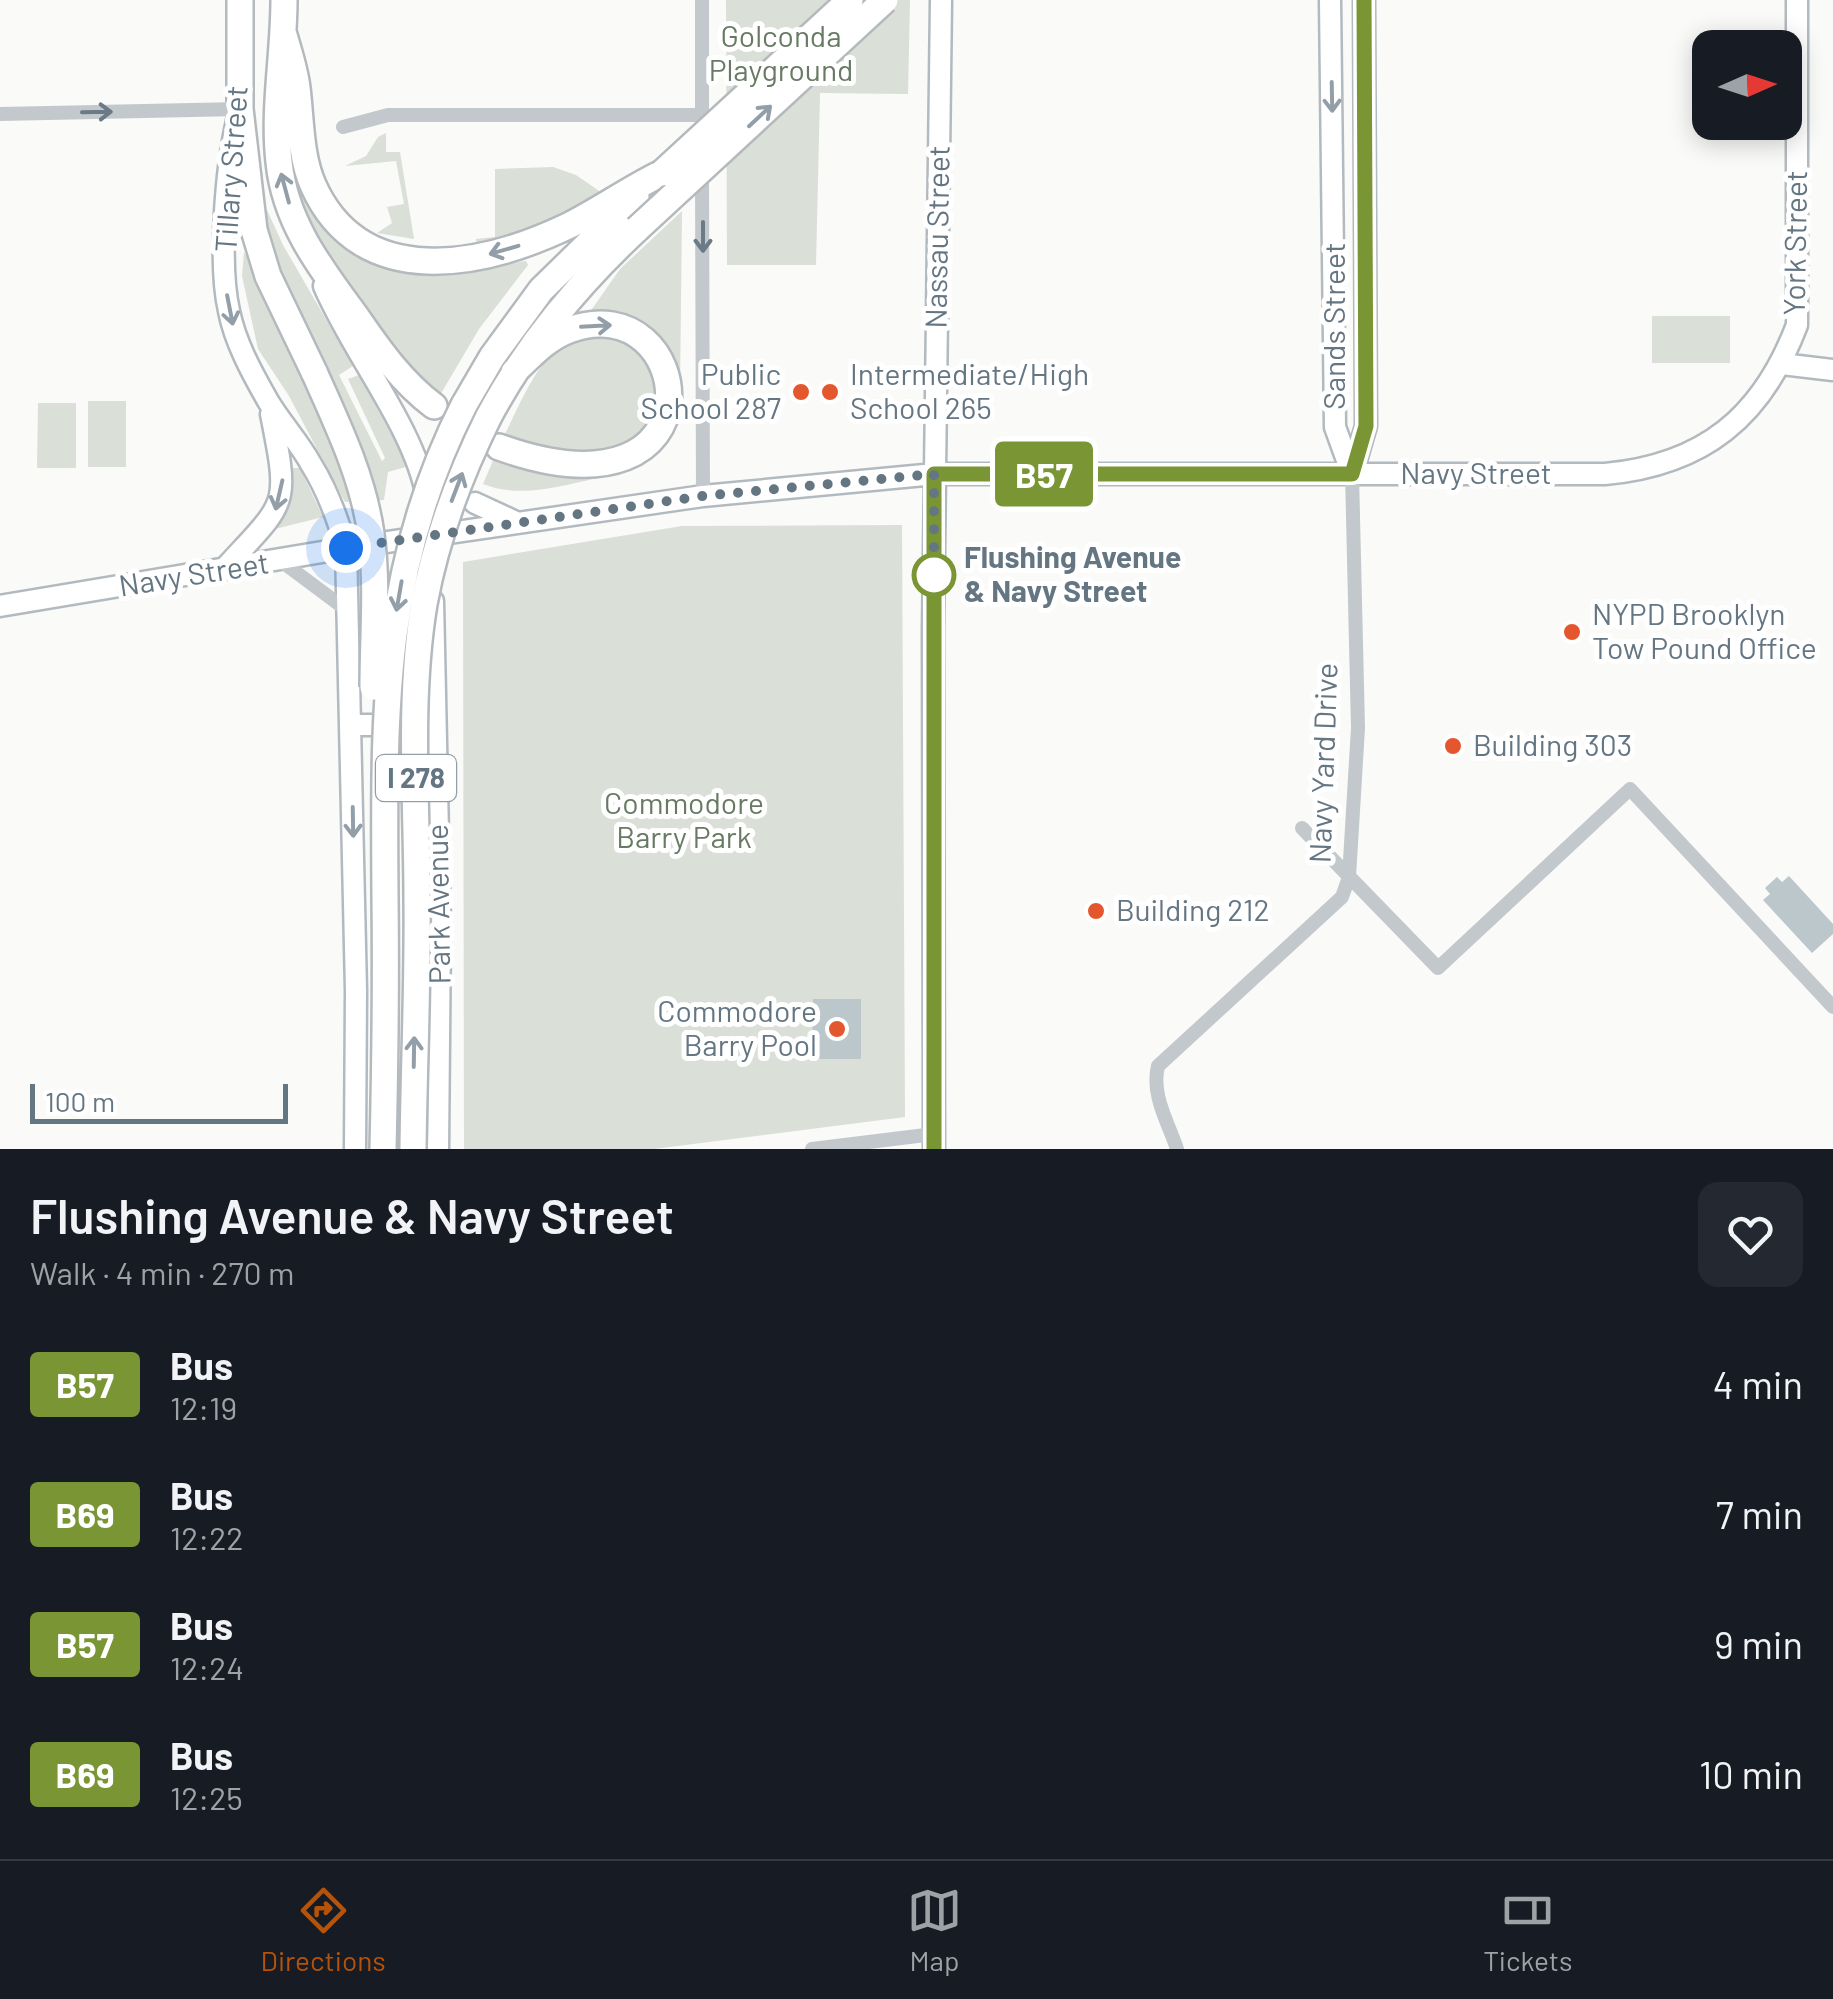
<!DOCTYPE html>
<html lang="en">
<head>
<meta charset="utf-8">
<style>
  :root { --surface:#171b24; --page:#242831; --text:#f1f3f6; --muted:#9ea1a6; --line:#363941; --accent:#b45309 }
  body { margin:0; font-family:Barlow,sans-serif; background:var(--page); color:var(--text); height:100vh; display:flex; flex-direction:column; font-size:38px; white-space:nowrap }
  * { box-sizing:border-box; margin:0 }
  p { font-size:32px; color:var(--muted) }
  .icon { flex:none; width:55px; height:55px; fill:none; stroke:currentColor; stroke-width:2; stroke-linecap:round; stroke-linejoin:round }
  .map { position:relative; height:1149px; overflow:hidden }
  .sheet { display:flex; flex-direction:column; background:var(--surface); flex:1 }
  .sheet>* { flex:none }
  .badge { padding:0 20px; border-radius:8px; font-size:35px; line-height:65px }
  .needle { width:65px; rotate:87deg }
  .fabs { position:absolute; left:1692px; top:30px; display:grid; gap:20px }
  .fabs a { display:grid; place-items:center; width:110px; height:110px; border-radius:20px; background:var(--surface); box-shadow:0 5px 25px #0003; font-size:50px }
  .scale { position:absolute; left:30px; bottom:25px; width:258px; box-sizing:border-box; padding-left:10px; border:5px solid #657683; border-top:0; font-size:28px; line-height:35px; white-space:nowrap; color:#657683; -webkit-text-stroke:8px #fff; paint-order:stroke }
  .you { position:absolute; width:50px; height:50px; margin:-25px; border:8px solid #fff; border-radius:50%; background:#1a73e8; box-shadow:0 0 0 15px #1a73e833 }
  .map>.badge { position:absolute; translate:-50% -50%; box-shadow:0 0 0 5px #fff }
  .round { display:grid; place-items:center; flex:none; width:105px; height:105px; border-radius:20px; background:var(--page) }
  .headline { display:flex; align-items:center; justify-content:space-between; height:170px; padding:0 30px }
  h1 { font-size:48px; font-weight:600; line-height:75px }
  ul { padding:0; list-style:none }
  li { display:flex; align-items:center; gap:30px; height:130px; padding:0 30px }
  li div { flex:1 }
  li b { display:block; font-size:38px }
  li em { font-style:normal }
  li .badge { min-width:110px; font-weight:700; text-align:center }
  .menu { display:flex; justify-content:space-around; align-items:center; height:140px; border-top:2px solid var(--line); background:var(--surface); font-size:28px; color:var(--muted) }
  .menu a { display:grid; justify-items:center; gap:5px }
  .menu .on { color:var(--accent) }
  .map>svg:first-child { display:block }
  .green { fill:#dadfd7 }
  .water { fill:#bbc7cb }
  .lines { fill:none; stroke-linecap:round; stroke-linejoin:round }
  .secondary-casing { stroke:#b3babf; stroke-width:25 }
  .highway-casing { stroke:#b4b9bd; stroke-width:30 }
  .street { stroke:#c3c8cc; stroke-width:14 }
  .secondary { stroke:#fff; stroke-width:20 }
  .highway { stroke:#fff; stroke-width:25 }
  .highway-bridge-casing { stroke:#b4b9bd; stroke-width:30; stroke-linecap:butt }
  .highway-bridge { stroke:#fff; stroke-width:25 }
  .oneway { stroke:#939fa8 }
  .oneway2 { stroke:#6a7a87 }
  .line-casing { stroke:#fff; stroke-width:22 }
  .line { stroke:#799534; stroke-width:15 }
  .walk { stroke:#657683; stroke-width:10; stroke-dasharray:0 18 }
  .poi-dot { fill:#e4572e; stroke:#fff; stroke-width:4 }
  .stop-dot { fill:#fff; stroke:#799534; stroke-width:5 }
  .labels { text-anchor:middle; stroke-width:10; stroke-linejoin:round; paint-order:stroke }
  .shield { fill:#fff; stroke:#939fa8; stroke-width:2.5 }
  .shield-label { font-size:28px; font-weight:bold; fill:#657683 }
  .park-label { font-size:30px; fill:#687a64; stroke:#fff }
  .street-label { font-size:30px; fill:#657683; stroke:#fff }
  .poi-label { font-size:30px; fill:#657683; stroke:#fff; text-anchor:start }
  .stop-label { font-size:30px; font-weight:bold; fill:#657683; stroke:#fff; text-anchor:start }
</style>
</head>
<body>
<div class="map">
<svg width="1833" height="1149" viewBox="0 0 1833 1149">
  <rect width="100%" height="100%" fill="#fafaf8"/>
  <path class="green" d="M 726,0 L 910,0 L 908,94 L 820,93 L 816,265 L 727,265 Z
    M 386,133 L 386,152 L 400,152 L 414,239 L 377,233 L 392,223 L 387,207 L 404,204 L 396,161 L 345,166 L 366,156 L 378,137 Z
    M 291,142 L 319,217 L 454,272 L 526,261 L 528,265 L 479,329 L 436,402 L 398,364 L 318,240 L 296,183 Z
    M 553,167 L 576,175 L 605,195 L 556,223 L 477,247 L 476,239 L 495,237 L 495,169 Z
    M 267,210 L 283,245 L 353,366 L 339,375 L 382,461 L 385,458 L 348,379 L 359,375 L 409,466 L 388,472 L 384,500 L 345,502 L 289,396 L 258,349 L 242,276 L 244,252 L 261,279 L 279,279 L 262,211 Z
    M 682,211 L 680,391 C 674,345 644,311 595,314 L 592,309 L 620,269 Z
    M 1652,316 L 1730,316 L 1730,363 L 1652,363 Z
    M 607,334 L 641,351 L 658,384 L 652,422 L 624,450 L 582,455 L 503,438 C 519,407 536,360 567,342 C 578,336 595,336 607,334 Z
    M 88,401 L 126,401 L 126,467 L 88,467 Z
    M 38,403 L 76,403 L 76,468 L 37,468 Z
    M 495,456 L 557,474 L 607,476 C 567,484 523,500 483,484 Z
    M 292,468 L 300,468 L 323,517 L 271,530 L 289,492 Z
    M 902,525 L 905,1117 L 654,1149 L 464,1149 L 463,562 L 682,526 Z"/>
  <path class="water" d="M 1789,876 L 1833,924 L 1833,934 L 1812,953 L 1763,900 L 1770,894 L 1765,888 L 1777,877 L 1782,882 Z
    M 813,999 L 861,999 L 861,1059 L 812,1059 Z"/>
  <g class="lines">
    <g class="secondary-casing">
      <path id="secondary" d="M 1330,0 L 1335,427 L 1352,474
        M 237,121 C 226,168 218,263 229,311 C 235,342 252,373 268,401 C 281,423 299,442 311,464 C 327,490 338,519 346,548 L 356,991 L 355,1149
        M 324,286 C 353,354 414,427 427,497
        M 1782,364 L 1833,370
        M 1352,474 L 1366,426 L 1364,0
        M 475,503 L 518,523
        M 224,569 C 287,500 290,509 271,414
        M 433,601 L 440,928 L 438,1149
        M 0,606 L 346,548 L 703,496 L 935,474 L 1605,474 C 1704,465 1762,417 1797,325 L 1797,0
        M 351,725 L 429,725
        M 934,1149 L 933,631 L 941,0"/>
    </g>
    <g class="highway-casing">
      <path id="highway" d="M 240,0 L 240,109 L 254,230 L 268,276 L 315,374
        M 284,0 C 284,54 273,109 279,162 C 285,224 323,271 358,319 C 380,351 403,383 434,406
        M 284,35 C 289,53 295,70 297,88 C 301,120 300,155 313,185 C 361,293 484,266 568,226 C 600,210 629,189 662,173
        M 464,405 L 492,357 L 541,290 L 636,197
        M 488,418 C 526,346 577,285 637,229
        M 499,447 C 730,530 696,283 569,330 C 547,338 531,356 514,372"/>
    </g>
    <path class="street" d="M 702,0 L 702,134
      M 0,114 L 240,109
      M 343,127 L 388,115 L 702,115
      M 702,171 L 703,496
      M 281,561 L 348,611
      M 1302,828 L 1438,968 L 1630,789 L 1833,1007
      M 812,1149 L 934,1134
      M 1177,1149 C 1168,1122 1151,1095 1158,1066 L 1342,897 L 1349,877 L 1358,728 L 1352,474"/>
    <use href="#secondary" class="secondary"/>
    <use href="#highway" class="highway"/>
    <g class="highway-bridge-casing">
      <path id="highway-bridge" d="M 662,173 L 850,0
        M 637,229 L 885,0
        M 315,374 C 338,426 363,477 371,534 C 378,584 373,637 373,687
        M 383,1149 C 385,1065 386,981 385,897 C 384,717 380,570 464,405
        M 413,1149 C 414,1066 418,982 417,899 C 417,802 408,700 424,604 C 436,538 459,477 488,418"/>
    </g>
    <use href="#highway-bridge" class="highway-bridge"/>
  </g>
  <defs><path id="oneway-shaft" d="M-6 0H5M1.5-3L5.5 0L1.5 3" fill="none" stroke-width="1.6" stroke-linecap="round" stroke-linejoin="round" transform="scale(2.5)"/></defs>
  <g class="oneway">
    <use href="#oneway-shaft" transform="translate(1332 97) rotate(89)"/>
    <use href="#oneway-shaft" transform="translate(760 116) rotate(-43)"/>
    <use href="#oneway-shaft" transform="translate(285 188) rotate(-105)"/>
    <use href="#oneway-shaft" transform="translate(504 250) rotate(164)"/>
    <use href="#oneway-shaft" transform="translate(230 310) rotate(79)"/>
    <use href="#oneway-shaft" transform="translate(596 326) rotate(-3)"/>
    <use href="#oneway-shaft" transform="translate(457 487) rotate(-69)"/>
    <use href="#oneway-shaft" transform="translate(279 495) rotate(103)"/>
    <use href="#oneway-shaft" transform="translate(399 596) rotate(100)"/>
    <use href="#oneway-shaft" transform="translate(353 822) rotate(89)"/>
    <use href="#oneway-shaft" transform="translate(414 1052) rotate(-89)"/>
  </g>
  <g class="oneway2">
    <use href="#oneway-shaft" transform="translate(97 112) rotate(-1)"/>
    <use href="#oneway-shaft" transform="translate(703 237) rotate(90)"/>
  </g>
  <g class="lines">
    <g class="line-casing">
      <path id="line" d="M 934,1149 L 934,474 L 1352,474 L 1366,426 L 1364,0"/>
    </g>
    <use href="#line" class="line"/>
    <path class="walk" d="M 346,548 L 703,496 L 934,474 L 934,575"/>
  </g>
  <g class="poi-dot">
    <circle cx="801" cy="392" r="10"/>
    <circle cx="830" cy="392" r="10"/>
    <circle cx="1572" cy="632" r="10"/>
    <circle cx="1453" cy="746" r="10"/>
    <circle cx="1096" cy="911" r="10"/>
    <circle cx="837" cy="1029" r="10"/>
  </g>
  <circle class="stop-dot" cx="934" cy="575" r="20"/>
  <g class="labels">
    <rect class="shield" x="376" y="755" width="80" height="46" rx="8"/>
    <g class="shield-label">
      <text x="416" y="788">I 278</text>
    </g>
    <g class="park-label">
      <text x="781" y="47">Golconda<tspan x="781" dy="34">Playground</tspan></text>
      <text x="684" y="814">Commodore<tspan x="684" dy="34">Barry Park</tspan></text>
    </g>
    <g class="street-label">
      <text transform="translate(232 169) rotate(-86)" y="10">Tillary Street</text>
      <text transform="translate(938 237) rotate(-89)" y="10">Nassau Street</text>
      <text transform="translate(1796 243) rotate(-89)" y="10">York Street</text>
      <text transform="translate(1335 326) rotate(-90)" y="10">Sands Street</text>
      <text x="1476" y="484">Navy Street</text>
      <text transform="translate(194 575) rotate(-9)" y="10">Navy Street</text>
      <text transform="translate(1324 763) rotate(-88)" y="10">Navy Yard Drive</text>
      <text transform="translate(439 904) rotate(-91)" y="10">Park Avenue</text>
    </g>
    <g class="poi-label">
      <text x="781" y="385" text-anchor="end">Public<tspan x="781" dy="34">School 287</tspan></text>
      <text x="850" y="385">Intermediate/High<tspan x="850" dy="34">School 265</tspan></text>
      <text x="1592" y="625">NYPD Brooklyn<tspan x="1592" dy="34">Tow Pound Office</tspan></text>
      <text x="1473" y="756">Building 303</text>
      <text x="1116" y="921">Building 212</text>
      <text x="817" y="1022" text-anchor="end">Commodore<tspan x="817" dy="34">Barry Pool</tspan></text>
    </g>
    <g class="stop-label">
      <text x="964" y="568">Flushing Avenue<tspan x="964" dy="34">&amp; Navy Street</tspan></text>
    </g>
  </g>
</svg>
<div class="fabs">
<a><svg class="needle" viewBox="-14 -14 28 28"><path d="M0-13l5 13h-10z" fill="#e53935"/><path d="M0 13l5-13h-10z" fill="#9ea1a6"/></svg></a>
</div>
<div class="scale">100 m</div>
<div class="you" style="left:346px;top:548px"></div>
<b class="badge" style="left:1044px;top:474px;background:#799534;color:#fff">B57</b>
</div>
<section class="sheet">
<div class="headline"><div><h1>Flushing Avenue &amp; Navy Street</h1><p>Walk · 4 min · 270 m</p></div><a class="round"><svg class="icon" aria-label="heart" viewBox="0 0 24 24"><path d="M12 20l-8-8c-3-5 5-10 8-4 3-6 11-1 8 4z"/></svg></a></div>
<ul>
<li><span class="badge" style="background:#799534;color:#fff">B57</span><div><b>Bus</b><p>12:19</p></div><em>4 min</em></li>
<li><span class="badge" style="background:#799534;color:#fff">B69</span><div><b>Bus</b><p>12:22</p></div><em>7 min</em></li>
<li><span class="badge" style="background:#799534;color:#fff">B57</span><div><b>Bus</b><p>12:24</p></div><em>9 min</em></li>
<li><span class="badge" style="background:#799534;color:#fff">B69</span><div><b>Bus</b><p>12:25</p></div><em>10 min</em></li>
</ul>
</section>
<nav class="menu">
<a class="on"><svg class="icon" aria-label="directions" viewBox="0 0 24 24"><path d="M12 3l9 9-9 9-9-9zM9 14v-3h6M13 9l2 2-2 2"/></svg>Directions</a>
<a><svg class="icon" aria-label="map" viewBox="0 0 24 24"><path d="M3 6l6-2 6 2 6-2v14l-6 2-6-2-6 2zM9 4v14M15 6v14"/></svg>Map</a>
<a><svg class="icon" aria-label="tickets" viewBox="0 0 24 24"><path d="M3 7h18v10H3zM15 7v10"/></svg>Tickets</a>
</nav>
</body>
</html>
